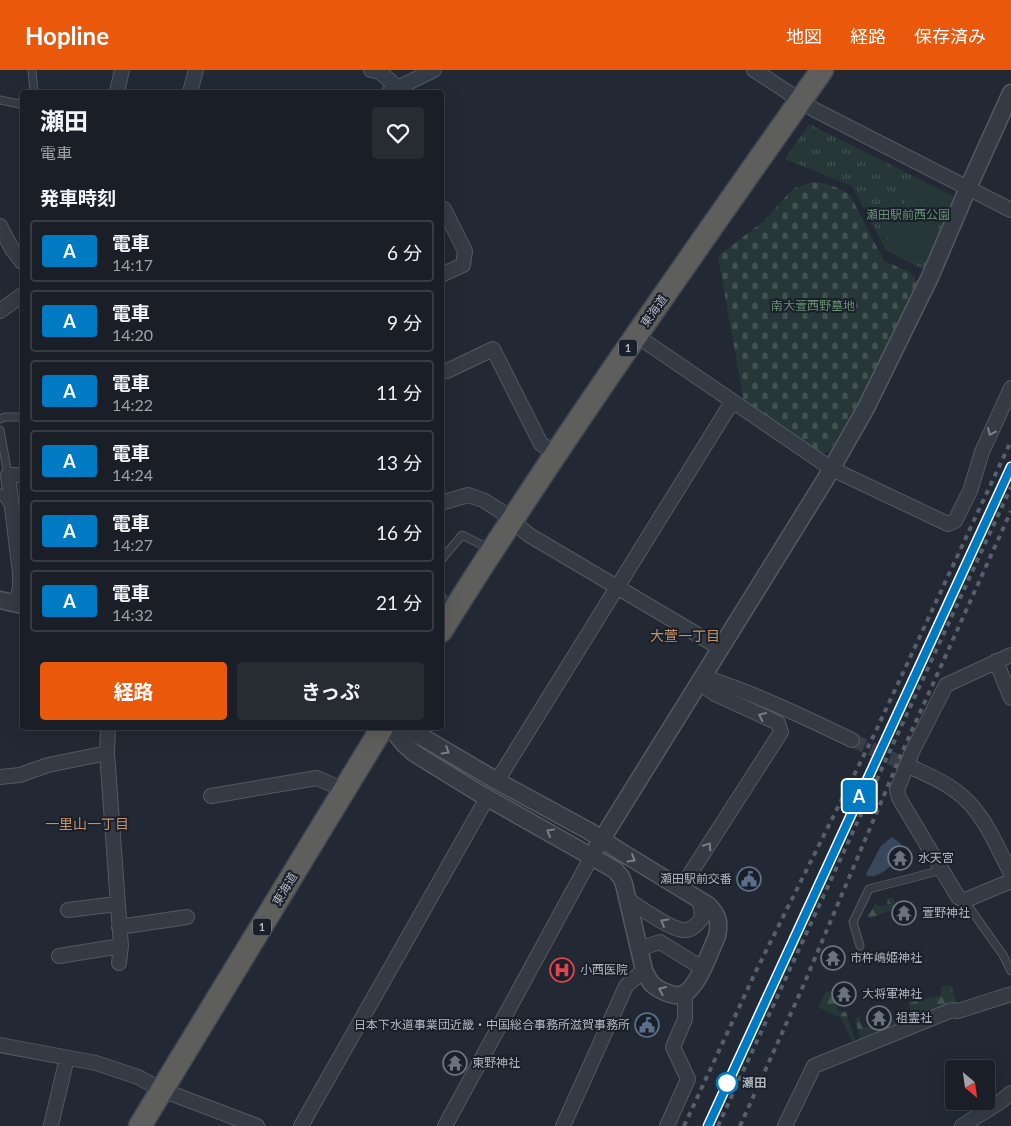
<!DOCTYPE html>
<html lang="ja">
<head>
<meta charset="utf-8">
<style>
  :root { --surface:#1a1f27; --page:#272c33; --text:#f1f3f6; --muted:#9fa2a7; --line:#383d44; --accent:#ea580c }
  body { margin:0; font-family:Lato,"Noto Sans JP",sans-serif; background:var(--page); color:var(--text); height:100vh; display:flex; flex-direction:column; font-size:19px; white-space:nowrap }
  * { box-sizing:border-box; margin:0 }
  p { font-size:16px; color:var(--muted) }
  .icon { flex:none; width:28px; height:28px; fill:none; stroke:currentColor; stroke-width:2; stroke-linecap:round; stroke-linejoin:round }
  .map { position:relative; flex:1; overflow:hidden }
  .panel { position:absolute; left:20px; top:20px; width:424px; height:640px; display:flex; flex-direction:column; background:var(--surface); border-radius:5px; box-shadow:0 5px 20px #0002,0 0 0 1px var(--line) }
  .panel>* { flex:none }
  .badge { padding:0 10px; border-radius:4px; font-size:18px; line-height:32px }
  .needle { width:32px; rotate:151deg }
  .buttons { position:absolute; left:945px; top:990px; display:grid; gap:10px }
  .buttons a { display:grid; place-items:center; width:50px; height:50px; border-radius:5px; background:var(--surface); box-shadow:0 5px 20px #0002,0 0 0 1px var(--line); font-size:25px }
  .map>.badge { position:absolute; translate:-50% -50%; box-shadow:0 0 0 2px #fff }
  h2 { padding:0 20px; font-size:19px; line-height:45px }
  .round { display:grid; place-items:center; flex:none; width:52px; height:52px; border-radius:5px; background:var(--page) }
  .headline { display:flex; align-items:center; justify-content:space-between; height:85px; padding:0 20px }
  h1 { font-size:24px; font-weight:700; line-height:38px }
  .button { display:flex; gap:10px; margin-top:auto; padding:10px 20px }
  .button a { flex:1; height:58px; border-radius:5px; background:var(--accent); color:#fff; font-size:20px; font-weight:700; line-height:58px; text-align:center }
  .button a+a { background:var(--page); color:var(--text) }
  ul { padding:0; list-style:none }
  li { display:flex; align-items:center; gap:15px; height:62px; margin:0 10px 8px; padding:0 10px; border:2px solid var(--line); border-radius:5px }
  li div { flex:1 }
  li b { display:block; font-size:19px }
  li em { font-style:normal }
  li .badge { min-width:55px; font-weight:700; text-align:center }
  header { display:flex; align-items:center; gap:30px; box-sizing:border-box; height:70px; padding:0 25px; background:var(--accent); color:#fff }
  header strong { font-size:24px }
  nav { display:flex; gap:28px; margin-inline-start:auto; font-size:18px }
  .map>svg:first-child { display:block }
  .grass { fill:url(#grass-tufts) }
  .forest { fill:url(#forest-firs) }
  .cemetery { fill:url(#cemetery-stones) }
  .pitch { fill:#273737 }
  .water { fill:#39475c }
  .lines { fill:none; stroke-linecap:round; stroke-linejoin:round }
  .minor-tunnel { stroke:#373e49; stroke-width:14; stroke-dasharray:14 7; stroke-linecap:butt }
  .service-casing { stroke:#525962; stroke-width:9 }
  .minor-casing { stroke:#525962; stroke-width:16 }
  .tertiary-casing { stroke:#525962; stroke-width:19 }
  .trunk-casing { stroke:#3f464f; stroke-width:25 }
  .service { stroke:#353b45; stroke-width:7 }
  .minor { stroke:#353b45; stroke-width:14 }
  .tertiary { stroke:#353b45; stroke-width:16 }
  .trunk { stroke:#5e5e5c; stroke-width:22 }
  .rail { stroke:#575f6b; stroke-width:4; stroke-dasharray:5 5; stroke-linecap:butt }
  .oneway { stroke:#787f89 }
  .line-casing { stroke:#fff; stroke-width:11 }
  .line { stroke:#007ac2; stroke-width:8 }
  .stop-dot { fill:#fff; stroke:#007ac2; stroke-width:2.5 }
  .labels { text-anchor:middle; stroke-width:4; stroke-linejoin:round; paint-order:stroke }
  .shield { fill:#1a2029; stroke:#828993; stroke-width:1 }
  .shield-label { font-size:11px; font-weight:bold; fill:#afb6c1 }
  .park-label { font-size:12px; fill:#6a8f73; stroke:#1a2029 }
  .street-label { font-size:12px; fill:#afb6c1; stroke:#1a2029 }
  .poi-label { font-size:12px; fill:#afb6c1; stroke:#1a2029; text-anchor:start }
  .stop-label { font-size:12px; font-weight:bold; fill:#afb6c1; stroke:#1a2029; text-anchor:start }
  .neighbourhood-label { font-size:14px; fill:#c69166; stroke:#1a2029 }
</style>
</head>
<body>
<header>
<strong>Hopline</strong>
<nav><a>地図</a><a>経路</a><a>保存済み</a></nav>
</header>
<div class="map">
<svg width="1011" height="1056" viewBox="0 0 1011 1056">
  <defs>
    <pattern id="grass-tufts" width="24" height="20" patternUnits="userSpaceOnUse" patternTransform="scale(1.25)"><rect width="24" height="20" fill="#273737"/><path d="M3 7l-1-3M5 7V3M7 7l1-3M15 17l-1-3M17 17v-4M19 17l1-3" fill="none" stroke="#445252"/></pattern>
    <pattern id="forest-firs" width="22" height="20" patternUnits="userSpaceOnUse" patternTransform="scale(1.25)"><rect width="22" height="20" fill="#273737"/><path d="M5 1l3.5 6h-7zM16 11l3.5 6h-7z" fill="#445252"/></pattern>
    <pattern id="cemetery-stones" width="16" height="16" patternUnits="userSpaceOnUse" patternTransform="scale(1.25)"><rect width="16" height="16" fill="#273737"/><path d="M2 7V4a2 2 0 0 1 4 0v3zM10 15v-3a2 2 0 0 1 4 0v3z" fill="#445252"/></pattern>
  </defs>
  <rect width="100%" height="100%" fill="#222934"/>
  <path class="grass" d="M 809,54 L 953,126 L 953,131 L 924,200 L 886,180 L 852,116 L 785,89 Z"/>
  <path class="forest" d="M 888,828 L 893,828 L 894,830 L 894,839 L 871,848 L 867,847 L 876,833 L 878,836 L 887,835 Z
    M 951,915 L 956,932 L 860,968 L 855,949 L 859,946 L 863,958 L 912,945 L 909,933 L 941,925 L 941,917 Z
    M 837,921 L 840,931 L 850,929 L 840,934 L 837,937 L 838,941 L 846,942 L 855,970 L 852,971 L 841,948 L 818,937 L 826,922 Z"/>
  <path class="cemetery" d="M 813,112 C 827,113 838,117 850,125 L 884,191 L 910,202 L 917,212 L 858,334 L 829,382 L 821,383 L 744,332 L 718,186 L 764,151 L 787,125 L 795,118 Z"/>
  <path class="pitch" d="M 915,111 L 950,129 L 922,195 L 888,178 L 886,173 Z"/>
  <path class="water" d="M 892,767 L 900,773 L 904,780 L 903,783 C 895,792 881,809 867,806 L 866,804 L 881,776 Z"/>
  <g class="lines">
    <path class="minor-tunnel" d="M 852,670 L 913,698"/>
    <g class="service-casing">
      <path id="service" d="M 32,0 L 34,22
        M 0,30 L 19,34 L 22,31
        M 0,349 L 5,347 L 22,347
        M 0,360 L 8,405
        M 0,423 L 9,436
        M 441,490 L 462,465 L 490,479
        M 441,525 L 449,540
        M 964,830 L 1003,885 L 1011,901
        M 860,876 L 853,852 L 869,819 L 942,800"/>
    </g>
    <g class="minor-casing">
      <path id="minor" d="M 371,0 L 380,2 L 398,18
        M 754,0 L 815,40 L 1011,140
        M 117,22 L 122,0
        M 190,22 L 196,0
        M 389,22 L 434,0
        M 441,138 L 444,139 L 465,181 L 463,195 L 441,205
        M 0,156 L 12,179 L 22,192
        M 0,241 L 22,225
        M 637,266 L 832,399 L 948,454 L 955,451 L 970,421 L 982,382 L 1011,318
        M 447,301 L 493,279 L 541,374 L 557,384
        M 441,433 L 468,425 L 483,430 L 499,440 L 529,465 L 720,578
        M 17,534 L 20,516 L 20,503 L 8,405 L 22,405
        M 1011,585 L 946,615 L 912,682 L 897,720 L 899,728 L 958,827 L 964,830 L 968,829 L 1011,811
        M 996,591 L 1011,628
        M 703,607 C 755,623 803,647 852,670
        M 108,658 L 107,683 L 121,876 L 119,893
        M 913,698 C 930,706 949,714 963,727 C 986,747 997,778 1011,803
        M 0,707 L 20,705 L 48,695 L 107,683
        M 497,711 L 732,332
        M 211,726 L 317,708 L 344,720
        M 681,818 L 781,662 L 778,653 L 715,624 L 708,619 L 703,607
        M 627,829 C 639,837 670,859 683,860 C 692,861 697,854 702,848 L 701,837 L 697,828
        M 68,840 L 117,834
        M 119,857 L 187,847
        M 639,879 L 660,872 L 702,898
        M 59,886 L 121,876
        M 0,975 L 96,993 L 138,1007 L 162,1020 L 257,1056
        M 51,1055 L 67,988
        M 301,1056 L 487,728
        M 445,1056 L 592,786
        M 563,1056 L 626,916 L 644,900
        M 667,1056 L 688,1009 L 673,977 L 685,949 L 685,923
        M 785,1056 L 814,996 L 952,940 L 958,941 L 1011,924
        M 962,1056 L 1000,1032 L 1011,1023"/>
    </g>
    <g class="tertiary-casing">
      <path id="tertiary" d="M 0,530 L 22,535
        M 391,658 L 404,674 L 414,683 L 477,722 L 615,800 L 621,807 L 624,814 L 644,900 C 649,912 653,917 665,922 C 670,924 675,926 680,925 C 697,922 710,881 717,866 C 720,852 718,845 708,835 L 618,780 L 589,761 L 497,711 L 424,668 L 404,658
        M 597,777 L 825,410 L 866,338 L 930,207 L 968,118 L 1011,23"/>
    </g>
    <g class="trunk-casing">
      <path id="trunk" d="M 441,561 C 561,369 692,185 822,0
        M 140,1056 L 382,658"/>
    </g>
    <use href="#service" class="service"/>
    <use href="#minor" class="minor"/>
    <use href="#tertiary" class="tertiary"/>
    <use href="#trunk" class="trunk"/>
    <path class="rail" d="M 684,1056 L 756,901 L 874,665 L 1011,371
      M 708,1056 L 1011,397
      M 718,1056 L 1011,417
      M 740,1056 L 801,921 L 904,678 L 1011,441"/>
  </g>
  <defs><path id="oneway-chevron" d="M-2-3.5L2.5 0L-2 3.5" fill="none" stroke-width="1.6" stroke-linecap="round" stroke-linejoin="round" transform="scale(1.25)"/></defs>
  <g class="oneway">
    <use href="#oneway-chevron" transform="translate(991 362) rotate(114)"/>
    <use href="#oneway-chevron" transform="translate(762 646) rotate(-155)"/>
    <use href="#oneway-chevron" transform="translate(446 681) rotate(31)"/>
    <use href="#oneway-chevron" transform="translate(550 762) rotate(-151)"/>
    <use href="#oneway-chevron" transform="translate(708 776) rotate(-57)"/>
    <use href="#oneway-chevron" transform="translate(632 789) rotate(30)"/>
    <use href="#oneway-chevron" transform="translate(664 852) rotate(-150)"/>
    <use href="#oneway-chevron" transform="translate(662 920) rotate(-157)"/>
  </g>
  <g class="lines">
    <g class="line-casing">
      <path id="line" d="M 708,1056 L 1011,397"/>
    </g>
    <use href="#line" class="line"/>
  </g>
  <defs>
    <g id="temple-ring" transform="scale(1.25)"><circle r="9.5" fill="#1a2029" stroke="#6b7280" stroke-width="1.5"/><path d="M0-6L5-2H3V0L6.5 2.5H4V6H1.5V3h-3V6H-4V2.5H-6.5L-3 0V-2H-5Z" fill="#6b7280"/></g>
    <g id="civic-ring" transform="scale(1.25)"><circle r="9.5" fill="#1a2029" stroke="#5c6f8a" stroke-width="1.5"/><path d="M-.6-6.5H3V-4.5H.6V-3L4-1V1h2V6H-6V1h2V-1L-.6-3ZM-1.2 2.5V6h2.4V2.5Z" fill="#5c6f8a"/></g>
    <g id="hospital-ring" transform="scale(1.25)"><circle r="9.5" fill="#1a2029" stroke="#e0444e" stroke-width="1.5"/><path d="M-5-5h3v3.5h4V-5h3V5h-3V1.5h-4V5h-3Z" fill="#e0444e"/></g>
  </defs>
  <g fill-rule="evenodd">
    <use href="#temple-ring" x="900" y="788"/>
    <use href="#civic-ring" x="749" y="809"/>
    <use href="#temple-ring" x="904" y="843"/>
    <use href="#temple-ring" x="833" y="888"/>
    <use href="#hospital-ring" x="562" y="900"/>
    <use href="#temple-ring" x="844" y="924"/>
    <use href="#temple-ring" x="879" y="948"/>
    <use href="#civic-ring" x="647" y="955"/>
    <use href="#temple-ring" x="455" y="993"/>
  </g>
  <circle class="stop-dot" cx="727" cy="1013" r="10"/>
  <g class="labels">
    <g class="shield">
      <rect x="619" y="269.5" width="18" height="17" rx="4"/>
      <rect x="253" y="848.5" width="18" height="17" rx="4"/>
    </g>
    <g class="shield-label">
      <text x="628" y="282">1</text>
      <text x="262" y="861">1</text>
    </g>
    <g class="park-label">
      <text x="908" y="149">瀬田駅前西公園</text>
      <text x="813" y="240">南大萱西野墓地</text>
    </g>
    <g class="street-label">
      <text transform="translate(654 241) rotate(-55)" y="4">東海道</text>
      <text transform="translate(285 819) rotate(-59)" y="4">東海道</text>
    </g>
    <g class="poi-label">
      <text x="918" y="792">水天宮</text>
      <text x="732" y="813" text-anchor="end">瀬田駅前交番</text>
      <text x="922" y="847">萱野神社</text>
      <text x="850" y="892">市杵嶋姫神社</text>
      <text x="580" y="904">小西医院</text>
      <text x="862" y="928">大将軍神社</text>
      <text x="896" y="952">祖霊社</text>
      <text x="630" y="959" text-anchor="end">日本下水道事業団近畿・中国総合事務所滋賀事務所</text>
      <text x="472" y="997">東野神社</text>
    </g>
    <g class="stop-label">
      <text x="742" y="1017">瀬田</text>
    </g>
    <g class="neighbourhood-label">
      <text x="685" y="571">大萱一丁目</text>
      <text x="87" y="759">一里山一丁目</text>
    </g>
  </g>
</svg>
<div class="buttons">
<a><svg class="needle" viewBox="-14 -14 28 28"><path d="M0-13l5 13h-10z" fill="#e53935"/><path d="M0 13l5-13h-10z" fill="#9fa2a7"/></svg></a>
</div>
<b class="badge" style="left:859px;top:726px;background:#007ac2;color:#fff">A</b>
<section class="panel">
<div class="headline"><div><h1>瀬田</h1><p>電車</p></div><a class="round"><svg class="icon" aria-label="heart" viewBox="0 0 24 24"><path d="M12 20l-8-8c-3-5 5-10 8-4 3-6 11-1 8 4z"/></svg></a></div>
<h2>発車時刻</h2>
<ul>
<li><span class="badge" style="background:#007ac2;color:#fff">A</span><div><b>電車</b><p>14:17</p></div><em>6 分</em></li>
<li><span class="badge" style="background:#007ac2;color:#fff">A</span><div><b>電車</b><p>14:20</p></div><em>9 分</em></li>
<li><span class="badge" style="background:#007ac2;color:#fff">A</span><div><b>電車</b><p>14:22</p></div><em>11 分</em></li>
<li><span class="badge" style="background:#007ac2;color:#fff">A</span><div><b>電車</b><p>14:24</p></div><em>13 分</em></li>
<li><span class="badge" style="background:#007ac2;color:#fff">A</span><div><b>電車</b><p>14:27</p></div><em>16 分</em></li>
<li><span class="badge" style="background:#007ac2;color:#fff">A</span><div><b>電車</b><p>14:32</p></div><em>21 分</em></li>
</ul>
<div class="button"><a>経路</a><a>きっぷ</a></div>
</section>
</div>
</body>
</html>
